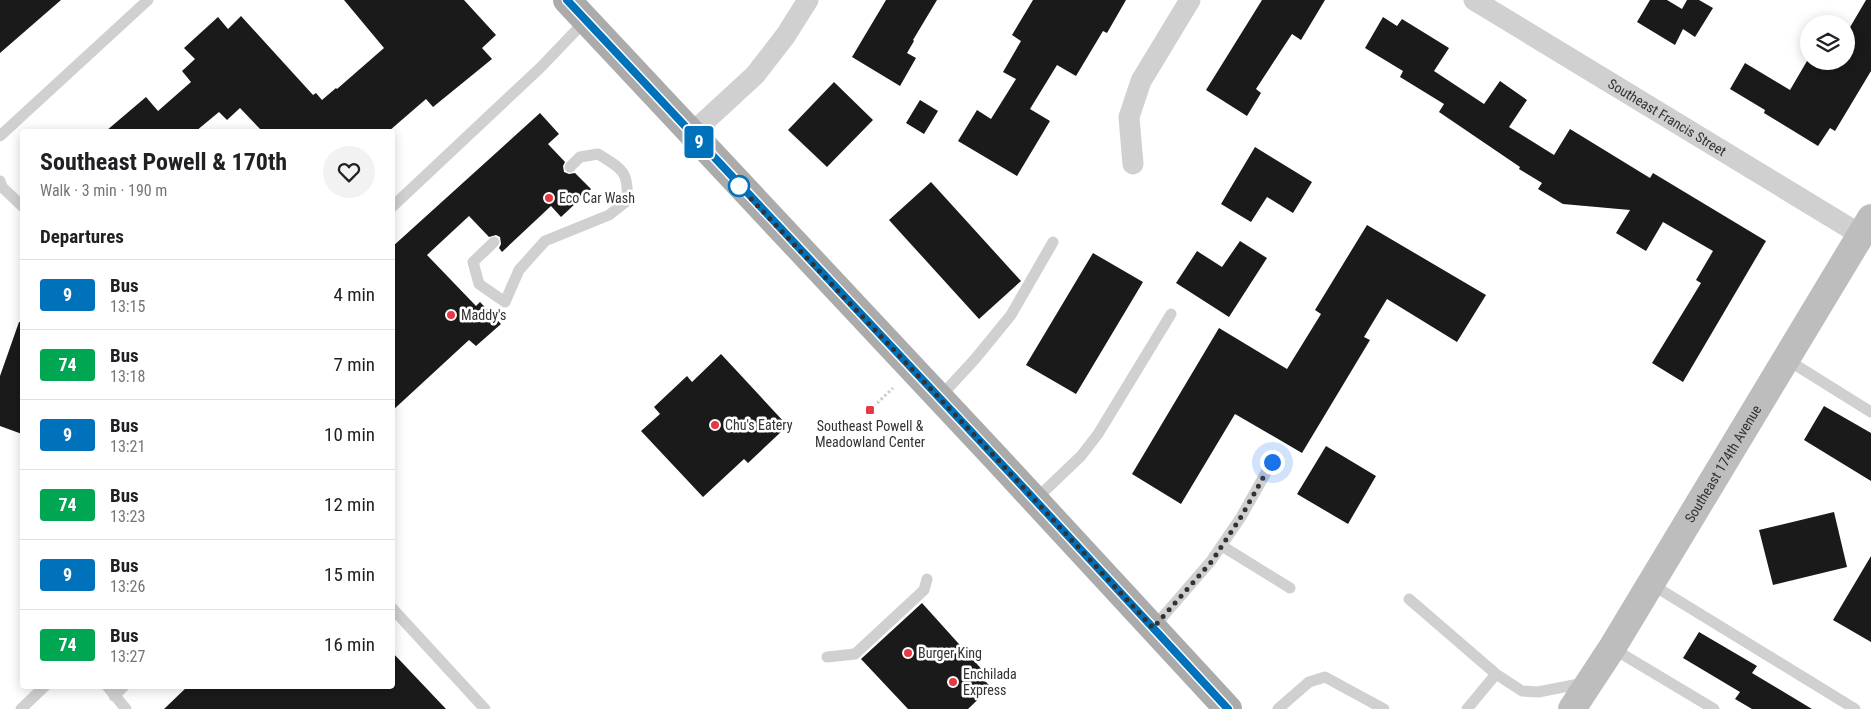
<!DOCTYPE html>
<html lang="en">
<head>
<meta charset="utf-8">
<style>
  :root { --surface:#fff; --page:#f2f2f2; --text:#202124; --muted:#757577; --line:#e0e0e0 }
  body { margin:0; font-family:"Roboto Condensed",sans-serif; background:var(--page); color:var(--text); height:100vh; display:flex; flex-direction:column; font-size:19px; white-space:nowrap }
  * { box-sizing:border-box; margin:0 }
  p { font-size:16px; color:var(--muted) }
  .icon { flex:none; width:28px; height:28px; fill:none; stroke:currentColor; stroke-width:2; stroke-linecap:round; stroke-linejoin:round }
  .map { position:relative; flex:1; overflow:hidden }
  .side { position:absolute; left:20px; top:129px; width:375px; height:560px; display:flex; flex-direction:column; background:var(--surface); border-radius:5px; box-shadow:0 2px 12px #0003 }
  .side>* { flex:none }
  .badge { padding:0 10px; border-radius:4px; font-size:18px; line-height:32px }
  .tools { position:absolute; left:1800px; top:15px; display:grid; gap:10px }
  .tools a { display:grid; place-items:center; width:55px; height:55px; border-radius:50%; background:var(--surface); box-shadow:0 2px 12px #0003; font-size:25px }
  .you { position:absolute; width:25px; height:25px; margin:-12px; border:4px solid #fff; border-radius:50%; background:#1a73e8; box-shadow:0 0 0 8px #1a73e833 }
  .map>.badge { position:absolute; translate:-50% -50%; box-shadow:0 0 0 2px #fff }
  h2 { padding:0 20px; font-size:19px; line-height:45px }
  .round { display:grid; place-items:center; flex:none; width:52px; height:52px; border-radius:26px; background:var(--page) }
  .summary { display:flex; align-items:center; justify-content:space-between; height:85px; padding:0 20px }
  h1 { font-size:24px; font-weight:700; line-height:38px }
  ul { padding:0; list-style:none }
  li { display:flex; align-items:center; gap:15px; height:70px; padding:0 20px; border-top:1px solid var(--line) }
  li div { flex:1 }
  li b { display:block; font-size:19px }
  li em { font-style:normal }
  li .badge { min-width:55px; font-weight:700; text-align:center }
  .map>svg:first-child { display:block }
  .building { fill:#1a1a1a }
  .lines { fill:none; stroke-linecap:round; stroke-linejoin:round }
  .path { stroke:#cdcdcd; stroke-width:3; stroke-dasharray:2.5 2.5; stroke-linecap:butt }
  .lane { stroke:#d0d0d0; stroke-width:11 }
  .street { stroke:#d0d0d0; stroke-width:21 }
  .secondary { stroke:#bdbdbd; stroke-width:28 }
  .primary { stroke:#ababab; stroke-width:28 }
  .line-casing { stroke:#fff; stroke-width:11 }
  .line { stroke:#0072bc; stroke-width:8 }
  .walk { stroke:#333; stroke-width:5; stroke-dasharray:0 9 }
  .stop-dot { fill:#fff; stroke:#0072bc; stroke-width:2.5 }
  .poi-dot { fill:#e63946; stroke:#fff; stroke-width:2 }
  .labels { text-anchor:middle; stroke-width:5; stroke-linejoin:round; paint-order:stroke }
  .street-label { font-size:14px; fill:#333; stroke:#fff }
  .poi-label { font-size:14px; fill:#333; stroke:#fff; text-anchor:start }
</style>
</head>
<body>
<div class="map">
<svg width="1871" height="709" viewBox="0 0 1871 709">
  <rect width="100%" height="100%" fill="#fff"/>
  <path class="building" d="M 0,0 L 61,0 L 0,53 Z
    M 344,0 L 464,0 L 496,35 L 482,48 L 492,59 L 433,107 L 426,99 L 389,131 L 262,131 L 240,108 L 227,120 L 219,112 L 196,131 L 106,131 L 146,97 L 158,111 L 191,82 L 182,71 L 195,59 L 184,48 L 218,17 L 228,29 L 241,16 L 313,95 L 316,93 L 322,100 L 336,88 L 337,89 L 384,48 Z
    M 886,0 L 937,0 L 913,40 L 914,41 L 907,53 L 916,58 L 900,86 L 852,57 Z
    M 1033,0 L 1126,0 L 1107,33 L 1103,31 L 1076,76 L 1057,65 L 1030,109 L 1050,121 L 1017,176 L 958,141 L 977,110 L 991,119 L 1016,79 L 1003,72 L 1021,41 L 1012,35 Z
    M 1262,0 L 1325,0 L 1301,40 L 1292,34 L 1256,89 L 1261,93 L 1247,116 L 1206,90 Z
    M 1650,0 L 1667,0 L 1682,9 L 1687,0 L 1699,0 L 1713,8 L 1695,37 L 1683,29 L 1675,45 L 1637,22 Z
    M 1866,0 L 1871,0 L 1871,71 L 1835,131 L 1830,128 L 1818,146 L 1764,113 L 1765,110 L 1730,89 L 1745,63 L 1790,90 L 1807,61 L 1846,61 L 1846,34 Z
    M 1383,17 L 1397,26 L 1402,19 L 1449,48 L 1434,71 L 1484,104 L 1500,81 L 1527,100 L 1509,127 L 1554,155 L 1570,129 L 1650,178 L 1653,173 L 1766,241 L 1683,382 L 1652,363 L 1701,283 L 1696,280 L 1713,251 L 1663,222 L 1646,251 L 1616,233 L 1630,210 L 1563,204 L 1538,189 L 1542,183 L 1519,169 L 1520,167 L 1439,112 L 1444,104 L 1400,77 L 1403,71 L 1365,48 Z
    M 834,82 L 873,120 L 827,167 L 788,130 Z
    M 920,100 L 938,111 L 924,134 L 906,123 Z
    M 540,113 L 559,134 L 548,144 L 565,162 L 563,166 L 564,172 L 569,174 L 575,173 L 591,189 L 561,217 L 551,206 L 502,252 L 499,248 L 501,244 L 500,237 L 496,235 L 489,237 L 469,216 L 427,255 L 476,306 L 480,302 L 501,324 L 476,346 L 469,340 L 392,411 L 392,247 Z
    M 1255,147 L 1312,182 L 1293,213 L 1267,197 L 1251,222 L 1221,204 Z
    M 931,182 L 1021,281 L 979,319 L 889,220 Z
    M 1367,225 L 1486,295 L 1457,342 L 1387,299 L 1364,337 L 1370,340 L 1302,453 L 1235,414 L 1181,504 L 1132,474 L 1219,328 L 1287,369 L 1321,314 L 1315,310 Z
    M 1240,241 L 1267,258 L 1229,317 L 1176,283 L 1197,251 L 1222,267 Z
    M 1093,253 L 1143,282 L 1076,394 L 1026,365 Z
    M 19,322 L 22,322 L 22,434 L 0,426 L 0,376 Z
    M 721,354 L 785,423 L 779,428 L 782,431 L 748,463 L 744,459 L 703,497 L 641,431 L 660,414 L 654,407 L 687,376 L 692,382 Z
    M 1824,406 L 1871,433 L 1871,481 L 1804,440 Z
    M 1326,446 L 1376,476 L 1348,524 L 1297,494 Z
    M 1834,512 L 1847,567 L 1773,585 L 1759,530 Z
    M 1871,556 L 1871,642 L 1833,620 Z
    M 922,603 L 986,674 L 982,678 L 991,687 L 968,709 L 908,709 L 861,659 Z
    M 1699,632 L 1757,666 L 1752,673 L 1812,709 L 1752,709 L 1735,699 L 1740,692 L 1683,658 Z
    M 392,652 L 446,709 L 164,709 L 188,686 L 392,686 Z"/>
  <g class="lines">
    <path class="path" d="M 870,410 L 893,388"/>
    <path class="lane" d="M 0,136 L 148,0
      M 0,181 L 2,187 L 22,206
      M 392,207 L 541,67 L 586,20
      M 494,242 L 473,262 L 479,284 L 505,302 L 519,270 L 545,241 L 609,215 L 627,201 C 629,171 622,169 598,154 L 580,157 L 570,167
      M 1786,359 L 1871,412
      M 939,398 L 975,359 L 1011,315 L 1053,242
      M 1035,500 L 1081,456 L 1098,434 L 1171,314
      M 1222,546 L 1290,588
      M 1651,584 L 1855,709
      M 1409,599 L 1496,674 L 1522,691 L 1538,692 L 1584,683
      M 392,608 L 485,709
      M 1153,628 L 1211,561 L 1241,517 L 1272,462
      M 1612,648 L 1714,709
      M 827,657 L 855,654 L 924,590 L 927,579
      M 107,686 L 126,709
      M 114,696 L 124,686
      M 21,709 L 45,686
      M 1278,709 L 1309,682 L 1325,677 L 1384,709
      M 1467,709 L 1496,674"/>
    <g class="street">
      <path id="s1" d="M 1474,0 L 1861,235"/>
      <path d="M 691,134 L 755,75 L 786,35 L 808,0"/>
      <path d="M 1133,164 L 1129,117 L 1141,81 L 1190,0"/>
    </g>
    <path class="secondary" id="s2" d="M 1572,709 L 1612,648 L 1871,218"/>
    <path class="primary" d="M 567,0 L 996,458 L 1228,709"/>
  </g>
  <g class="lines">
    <g class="line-casing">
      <path id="line" d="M 567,0 L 1022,486 L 1228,709"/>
    </g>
    <use href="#line" class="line"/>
    <path class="walk" d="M 739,186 L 996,458 L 1153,628 L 1212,561 L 1241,517 L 1272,462"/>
  </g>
  <circle class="stop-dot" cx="739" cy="186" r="10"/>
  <g class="poi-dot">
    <circle cx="549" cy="198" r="5"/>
    <circle cx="451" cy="315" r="5"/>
    <rect x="865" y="405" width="10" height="10" rx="2.5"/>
    <circle cx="715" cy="425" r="5"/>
    <circle cx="908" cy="653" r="5"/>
    <circle cx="953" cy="682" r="5"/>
  </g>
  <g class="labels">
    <g class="street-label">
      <text dy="5" stroke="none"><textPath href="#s1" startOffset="226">Southeast Francis Street</textPath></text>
      <text dy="5" stroke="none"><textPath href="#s2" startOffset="288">Southeast 174th Avenue</textPath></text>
    </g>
    <g class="poi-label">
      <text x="559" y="203">Eco Car Wash</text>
      <text x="461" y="320">Maddy's</text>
      <text x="725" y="430">Chu's Eatery</text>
      <text x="870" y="431" text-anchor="middle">Southeast Powell &amp;<tspan x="870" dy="16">Meadowland Center</tspan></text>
      <text x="918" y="658">Burger King</text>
      <text x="963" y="679">Enchilada<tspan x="963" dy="16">Express</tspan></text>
    </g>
  </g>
</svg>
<div class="tools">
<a><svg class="icon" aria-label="layers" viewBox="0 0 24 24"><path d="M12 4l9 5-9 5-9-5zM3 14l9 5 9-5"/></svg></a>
</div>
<div class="you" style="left:1272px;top:462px"></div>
<b class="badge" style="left:699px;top:142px;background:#0072bc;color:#fff">9</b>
<section class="side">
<div class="summary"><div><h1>Southeast Powell &amp; 170th</h1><p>Walk · 3 min · 190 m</p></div><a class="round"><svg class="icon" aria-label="heart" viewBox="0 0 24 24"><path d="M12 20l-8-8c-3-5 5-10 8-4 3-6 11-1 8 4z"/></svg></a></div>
<h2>Departures</h2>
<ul>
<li><span class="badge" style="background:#0072bc;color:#fff">9</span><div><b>Bus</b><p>13:15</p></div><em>4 min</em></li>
<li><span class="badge" style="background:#00a651;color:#fff">74</span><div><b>Bus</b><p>13:18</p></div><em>7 min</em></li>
<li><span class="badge" style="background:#0072bc;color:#fff">9</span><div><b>Bus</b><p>13:21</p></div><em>10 min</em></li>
<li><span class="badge" style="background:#00a651;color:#fff">74</span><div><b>Bus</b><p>13:23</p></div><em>12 min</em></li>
<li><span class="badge" style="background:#0072bc;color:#fff">9</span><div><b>Bus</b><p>13:26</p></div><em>15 min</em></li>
<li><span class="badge" style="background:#00a651;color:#fff">74</span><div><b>Bus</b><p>13:27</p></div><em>16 min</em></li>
</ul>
</section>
</div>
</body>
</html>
